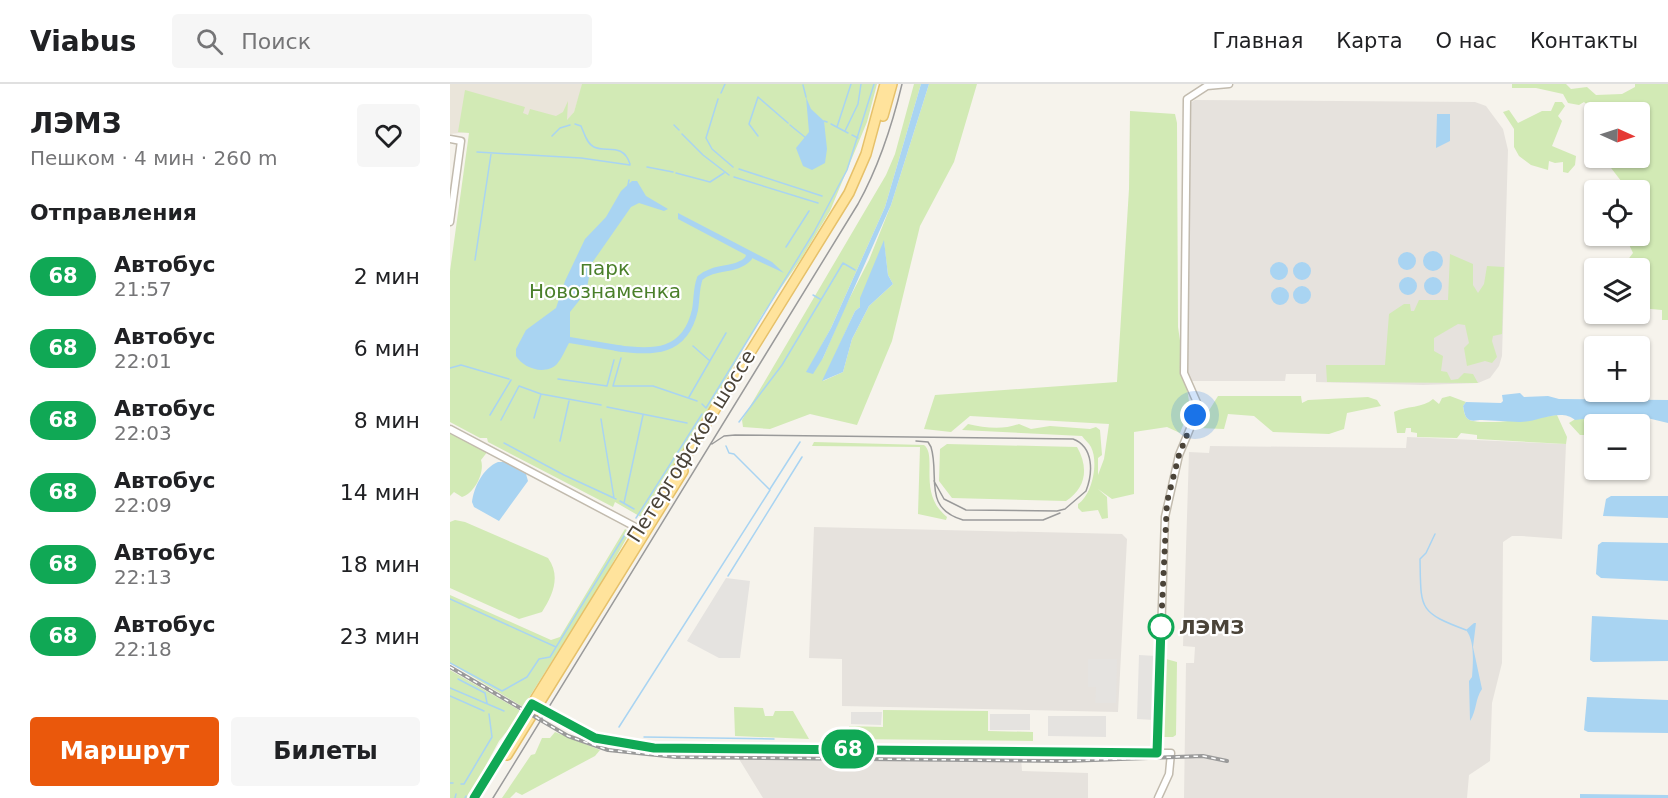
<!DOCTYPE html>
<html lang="ru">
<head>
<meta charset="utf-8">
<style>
  :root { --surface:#fff; --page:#f6f6f6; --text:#202124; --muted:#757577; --line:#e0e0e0; --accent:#ea580c }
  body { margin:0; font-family:"DejaVu Sans",sans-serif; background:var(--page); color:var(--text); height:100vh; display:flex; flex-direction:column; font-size:22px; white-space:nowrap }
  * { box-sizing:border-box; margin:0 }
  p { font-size:20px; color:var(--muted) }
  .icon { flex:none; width:33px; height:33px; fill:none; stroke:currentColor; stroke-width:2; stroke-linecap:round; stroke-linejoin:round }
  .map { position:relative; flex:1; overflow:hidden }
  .panel { display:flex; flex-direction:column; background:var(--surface); width:450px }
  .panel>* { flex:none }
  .badge { padding:0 12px; border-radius:20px; font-size:21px; line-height:39px }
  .needle { width:39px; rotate:93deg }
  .buttons { position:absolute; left:1134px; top:18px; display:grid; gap:12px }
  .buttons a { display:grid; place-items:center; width:66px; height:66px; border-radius:6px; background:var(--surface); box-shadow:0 2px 4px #0004; font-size:30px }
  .you { position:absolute; width:30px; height:30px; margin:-15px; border:4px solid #fff; border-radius:50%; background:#1a73e8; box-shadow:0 0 0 9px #1a73e833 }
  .map>.badge { position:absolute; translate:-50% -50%; box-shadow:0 0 0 3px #fff }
  h2 { padding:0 30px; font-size:22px; line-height:54px }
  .round { display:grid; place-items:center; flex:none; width:63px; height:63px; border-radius:6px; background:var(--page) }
  .overview { display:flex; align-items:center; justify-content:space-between; height:102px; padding:0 30px }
  h1 { font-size:28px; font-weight:800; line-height:45px }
  .primary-button { display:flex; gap:12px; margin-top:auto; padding:12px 30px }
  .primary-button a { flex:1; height:69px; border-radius:6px; background:var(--accent); color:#fff; font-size:24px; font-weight:800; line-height:69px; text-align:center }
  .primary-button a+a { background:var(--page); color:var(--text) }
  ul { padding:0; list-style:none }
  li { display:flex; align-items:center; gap:18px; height:72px; padding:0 30px }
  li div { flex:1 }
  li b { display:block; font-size:22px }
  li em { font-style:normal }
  li .badge { min-width:66px; font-weight:700; text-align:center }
  header { display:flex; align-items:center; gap:36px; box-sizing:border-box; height:84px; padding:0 30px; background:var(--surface); border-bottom:2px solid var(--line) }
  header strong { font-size:28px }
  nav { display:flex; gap:33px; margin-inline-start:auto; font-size:21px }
  .search { width:420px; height:54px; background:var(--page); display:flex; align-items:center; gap:15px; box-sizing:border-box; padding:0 21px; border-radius:6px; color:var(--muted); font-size:22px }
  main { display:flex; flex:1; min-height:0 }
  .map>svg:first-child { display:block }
  .residential { fill:#eae5da }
  .industrial { fill:#e6e2dd }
  .green { fill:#d2eab5; fill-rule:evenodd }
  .parking { fill:#e5e3e0 }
  .water { fill:#a9d4f2 }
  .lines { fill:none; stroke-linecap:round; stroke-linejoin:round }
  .stream { stroke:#a9d4f2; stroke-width:1.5 }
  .canal { stroke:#a9d4f2; stroke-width:6 }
  .street-casing { stroke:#c2bbae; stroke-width:9 }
  .primary-casing { stroke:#e6c16a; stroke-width:12 }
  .street { stroke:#fff; stroke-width:6 }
  .primary { stroke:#ffe39c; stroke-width:9 }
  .tram { stroke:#9a9a9a; stroke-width:1.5 }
  .rail-casing { stroke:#9a9a9a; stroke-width:4 }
  .rail { stroke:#fff; stroke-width:1.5; stroke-dasharray:4.5; stroke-linecap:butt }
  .line-casing { stroke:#fff; stroke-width:14 }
  .line { stroke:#10a855; stroke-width:9 }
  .walk { stroke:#4b4439; stroke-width:6; stroke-dasharray:0 10.8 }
  .stop-dot { fill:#fff; stroke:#10a855; stroke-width:3 }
  .labels { text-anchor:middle; stroke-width:4.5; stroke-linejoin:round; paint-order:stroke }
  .park-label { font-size:20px; fill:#4a7f2a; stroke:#fff }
  .street-label { font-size:20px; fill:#4b4439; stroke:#fff }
  .stop-label { font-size:20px; font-weight:bold; fill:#4b4439; stroke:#fff; text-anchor:start }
</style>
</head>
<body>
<header>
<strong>Viabus</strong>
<div class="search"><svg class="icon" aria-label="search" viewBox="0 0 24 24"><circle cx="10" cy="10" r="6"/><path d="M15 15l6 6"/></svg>Поиск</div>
<nav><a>Главная</a><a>Карта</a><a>О нас</a><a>Контакты</a></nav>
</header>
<main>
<section class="panel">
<div class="overview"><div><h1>ЛЭМЗ</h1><p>Пешком · 4 мин · 260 m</p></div><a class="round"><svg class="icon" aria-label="heart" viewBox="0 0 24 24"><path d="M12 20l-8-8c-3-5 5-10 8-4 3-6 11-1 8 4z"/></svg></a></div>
<h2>Отправления</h2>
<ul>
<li><span class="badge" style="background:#10a855;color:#fff">68</span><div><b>Автобус</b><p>21:57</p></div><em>2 мин</em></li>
<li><span class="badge" style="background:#10a855;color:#fff">68</span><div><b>Автобус</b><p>22:01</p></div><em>6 мин</em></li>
<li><span class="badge" style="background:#10a855;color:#fff">68</span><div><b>Автобус</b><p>22:03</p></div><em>8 мин</em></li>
<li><span class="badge" style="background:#10a855;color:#fff">68</span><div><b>Автобус</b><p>22:09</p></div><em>14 мин</em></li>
<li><span class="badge" style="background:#10a855;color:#fff">68</span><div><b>Автобус</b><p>22:13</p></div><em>18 мин</em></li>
<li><span class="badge" style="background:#10a855;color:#fff">68</span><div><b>Автобус</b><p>22:18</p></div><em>23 мин</em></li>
</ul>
<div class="primary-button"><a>Маршрут</a><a>Билеты</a></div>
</section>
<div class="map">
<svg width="1218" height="714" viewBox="0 0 1218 714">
  <rect width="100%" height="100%" fill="#f6f3ec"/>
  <path class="residential" d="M 0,0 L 133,0 L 124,28 L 117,37 L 0,50 Z"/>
  <path class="industrial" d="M 745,16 L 1025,18 L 1036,22 L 1053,45 L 1058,66 L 1052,272 L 1049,282 L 1040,294 L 1028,299 L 973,301 L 866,298 L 866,290 L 836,290 L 835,297 L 741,297 L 737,288 L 740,19 Z
    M 957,353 L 1116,360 L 1112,455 L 1072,452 L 1062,452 L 1053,458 L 1052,579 L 1042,619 L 1040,677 L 1019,691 L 1017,714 L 734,714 L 736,579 L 744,579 L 745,563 L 733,562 L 739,368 L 759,369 L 760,362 L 956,364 Z
    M 364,443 L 672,450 L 677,455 L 668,628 L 392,622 L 392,575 L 359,574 Z
    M 289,669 L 571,673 L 572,687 L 638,689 L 638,714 L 313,714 L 289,675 Z"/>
  <path class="green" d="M 132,0 L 427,0 L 417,38 L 380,127 L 351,175 L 312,231 L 228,381 L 218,388 L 191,433 L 165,418 L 163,423 L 38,358 L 37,354 L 30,354 L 0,338 L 0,187 L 19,49 L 8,48 L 15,6 L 75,23 L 73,29 L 78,31 L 80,25 L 106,32 L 113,28 L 118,17 L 117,36 L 124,28 Z
    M 464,0 L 471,0 L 435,123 L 381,244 L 357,288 L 373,274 L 394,225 L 419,176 L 441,121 L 479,0 L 527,0 L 504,78 L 470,142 L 442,257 L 407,341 L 360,330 L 320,345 L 293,343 L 292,336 L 436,91 L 445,70 ZM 434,158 L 438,191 L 443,200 L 419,222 L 402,255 L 393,288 L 373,297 L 405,227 L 410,223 Z
    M 1062,0 L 1116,0 L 1121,5 L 1137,3 L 1146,11 L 1172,10 L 1185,3 L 1185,0 L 1218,0 L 1218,236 L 1212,236 L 1212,226 L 1190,224 L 1190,184 L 1173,182 L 1183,169 L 1175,152 L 1190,152 L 1190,106 L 1178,106 L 1158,80 L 1161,74 L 1190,74 L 1190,28 L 1149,28 L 1148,22 L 1145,19 L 1139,22 L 1134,18 L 1129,21 L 1118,19 L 1113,10 L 1086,4 L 1062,4 Z
    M 1105,18 L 1112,18 L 1115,22 L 1108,32 L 1112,37 L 1102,62 L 1126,72 L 1125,81 L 1118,89 L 1113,88 L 1113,78 L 1105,79 L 1099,77 L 1098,86 L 1081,81 L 1069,72 L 1064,63 L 1064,45 L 1053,28 L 1059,26 L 1068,39 L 1092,27 L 1101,27 Z
    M 680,27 L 725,30 L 727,39 L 728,243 L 740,324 L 730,349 L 717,343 L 684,348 L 684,410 L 662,415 L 648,405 L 657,413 L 658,434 L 652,435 L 648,426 L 632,428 L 628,424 L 628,420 C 642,411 649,379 641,363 C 639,359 634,355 632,352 L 512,346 L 518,340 C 535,344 553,346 569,340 L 581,345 L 600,342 L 640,345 L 646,343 L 650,346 L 652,371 L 648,374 L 648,391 L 654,375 L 659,340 L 520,332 L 501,348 L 474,345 L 485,311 L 667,298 L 679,105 Z
    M 1000,170 L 1023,180 L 1023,201 L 1028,209 L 1034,200 L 1037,182 L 1054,183 L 1052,250 L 1043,252 L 1042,257 L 1047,273 L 1042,279 L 1035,277 L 1017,282 L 1014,264 L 1019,259 L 1015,241 L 1008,240 L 984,254 L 984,267 L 993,272 L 991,287 L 997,288 L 1001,296 L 1008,295 L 1014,289 L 1023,290 L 1028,299 L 877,298 L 876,281 L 935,281 L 939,230 L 954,220 L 960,220 L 961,227 L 964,227 L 969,216 L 998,216 Z
    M 768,312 L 851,312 L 852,319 L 858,316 L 918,313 L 927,316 L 931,322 L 897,329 L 894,345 L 879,350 L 823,348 L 804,332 L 778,330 L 774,345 L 748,344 Z
    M 1000,312 L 1016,318 L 1013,322 C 1014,326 1014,332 1018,335 C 1027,343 1093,333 1107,331 L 1117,353 L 1116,360 L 1027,355 L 1027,351 L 1011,349 L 1007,354 L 967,353 L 967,349 L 961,348 L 961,344 L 956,344 L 955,349 L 947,349 L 944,328 C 956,322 973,324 983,315 L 989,320 L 992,314 Z
    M 1150,333 L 1177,336 L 1177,340 L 1144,340 L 1144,351 L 1130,351 L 1119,339 L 1127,334 Z
    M 0,349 L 38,367 L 31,376 C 35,388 25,409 12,413 L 4,408 L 0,412 Z
    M 364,358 L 474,361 C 488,372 467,409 497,433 L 496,436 L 468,430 L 470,363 L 362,362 Z
    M 497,360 L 627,363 C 639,384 636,404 616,417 L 502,414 L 489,397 L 490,365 Z
    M 5,436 L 15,438 L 98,474 C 111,492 103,511 92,528 L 69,535 L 0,504 L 0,438 Z
    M 175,445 L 180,448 L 152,498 L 73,623 L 0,579 L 0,511 L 101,556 L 110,553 Z
    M 716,575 L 727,578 L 726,651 L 723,653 L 714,653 L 711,650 L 713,578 Z
    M 0,586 L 69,626 L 70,631 L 49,657 L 18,714 L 0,714 Z
    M 284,623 L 313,624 L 315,632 L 323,632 L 325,627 L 343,627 L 359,655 L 285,652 Z
    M 433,626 L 538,627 L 538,647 L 583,648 L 583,657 L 399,655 L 399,642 L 433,643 Z
    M 105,648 L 150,666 L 145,672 L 72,711 L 66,708 L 60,714 L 52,714 L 81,671 L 85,670 L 92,654 L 100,654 Z"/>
  <path class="parking" d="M 276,494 L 300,497 L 290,574 L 269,574 L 237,557 Z
    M 689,571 L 706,572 L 704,636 L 687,635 Z
    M 638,575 L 667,575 L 666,619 L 645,619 L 646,603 L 638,603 Z
    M 401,628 L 432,628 L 431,641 L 401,640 Z
    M 540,630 L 580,630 L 580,646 L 540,646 Z
    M 598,632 L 656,632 L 656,653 L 598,652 Z"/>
  <path class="water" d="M 471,0 L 479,0 L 441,121 L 373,274 L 363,290 L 356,288 L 381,244 L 435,123 Z
    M 356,13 L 361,25 L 374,37 L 377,65 L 375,79 L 362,86 L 353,82 L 346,64 L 359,48 Z
    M 987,30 L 1000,30 L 1000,57 L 986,64 Z
    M 182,97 L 187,97 L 196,112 L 218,125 L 214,127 L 189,119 L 181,123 L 142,179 L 136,208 L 120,228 L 120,253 L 174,262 L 173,268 L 119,259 C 115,266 112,274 107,280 C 95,292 73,284 66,272 L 66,265 L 76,246 L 106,224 L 115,197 L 135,155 L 156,133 L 171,107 Z
    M 228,129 L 322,178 L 334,189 L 302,174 L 293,180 L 296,171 L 228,135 Z
    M 434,156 L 438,191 L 443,200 L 419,222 L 402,255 L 393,288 L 372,297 L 405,227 L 410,223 L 410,214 Z
    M973 177a10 10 0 1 1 20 0a10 10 0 1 1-20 0Z
    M948 177a9 9 0 1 1 18 0a9 9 0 1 1-18 0Z
    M820 187a9 9 0 1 1 18 0a9 9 0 1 1-18 0Z
    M843 187a9 9 0 1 1 18 0a9 9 0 1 1-18 0Z
    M974 202a9 9 0 1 1 18 0a9 9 0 1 1-18 0Z
    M949 202a9 9 0 1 1 18 0a9 9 0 1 1-18 0Z
    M843 211a9 9 0 1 1 18 0a9 9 0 1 1-18 0Z
    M821 212a9 9 0 1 1 18 0a9 9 0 1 1-18 0Z
    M 1070,309 L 1074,313 L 1098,312 L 1109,315 L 1218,316 L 1218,339 L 1189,332 L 1174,337 L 1150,333 L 1125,336 C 1111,323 1085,339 1069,338 C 1057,337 1045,337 1032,336 C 1027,336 1021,338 1018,335 C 1014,332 1014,325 1013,322 L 1016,318 L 1051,319 L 1053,317 L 1052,311 Z
    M 48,378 L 54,378 L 76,390 L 78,397 L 49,437 L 24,423 L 22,418 C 24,403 33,384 48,378 Z
    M 1161,412 L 1218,412 L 1218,434 L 1153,432 L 1156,415 Z
    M 1152,458 L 1218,459 L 1218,497 L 1151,494 L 1146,490 L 1148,461 Z
    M 1142,532 L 1218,536 L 1218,577 L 1143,578 L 1140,576 Z
    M 1024,539 L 1026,539 L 1023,563 L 1032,605 C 1025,615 1027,626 1020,637 L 1019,597 L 1022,593 C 1023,579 1025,557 1016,546 Z
    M 1137,613 L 1218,616 L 1218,649 L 1138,648 L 1134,646 Z
    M 1130,710 L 1218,711 L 1218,714 L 1130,714 Z"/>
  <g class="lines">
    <path class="stream" d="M 353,1 L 356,13
      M 271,9 L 275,0
      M 268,15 L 256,54 L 262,65 L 283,83
      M 374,37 L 377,38
      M 125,40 L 131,42 C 134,49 137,60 144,63 C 156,69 173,58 180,80
      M 381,40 L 398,49
      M 224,41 L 229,46
      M 340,41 L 356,54
      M 387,43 L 401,0
      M 395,47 L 408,20 L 411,0
      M 232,50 L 253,71 L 279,91
      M 402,51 L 408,54
      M 102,52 L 110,44 L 120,41
      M 308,52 L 299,40 L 308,13 L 338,39
      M 27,68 L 131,74 L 180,81
      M 197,83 L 223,88
      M 289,85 L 372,112
      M 226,89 L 260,98 L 274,89
      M 284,93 L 368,119
      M 178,101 L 179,96
      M 336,163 L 359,127
      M 25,176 L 41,70
      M 363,211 L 370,215
      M 243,262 L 260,277
      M 171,274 L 163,302 L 203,302 L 247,317
      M 0,284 L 11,281 L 59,295
      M 108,295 L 157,302 L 164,276
      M 239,313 L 276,249
      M 252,320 L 256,324 L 364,148 L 397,86 L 424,0
      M 157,323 L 237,339
      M 40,331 L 61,296
      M 84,334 L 91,310
      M 151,335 L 164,414
      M 51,336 L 69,302 L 91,310 L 151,321
      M 289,338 L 332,281 L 393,179 L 405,186
      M 110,357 L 119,317
      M 54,359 L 114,391 L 166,415
      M 320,405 L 350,358
      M 170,417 L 184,425
      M 174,419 L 193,331
      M 186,434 L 252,330
      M 985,450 L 976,469 L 970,475 C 971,525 968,528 1016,546
      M 278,492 L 352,373
      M 0,515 L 106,563
      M 0,579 L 52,607 L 77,593 L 89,575 L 100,573 L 176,449
      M 8,595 L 35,609 L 37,619
      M 0,604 L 54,627
      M 0,612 L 34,627
      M 169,643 L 320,406 L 284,370 L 279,369 L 276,362
      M 194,653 L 324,655
      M 0,699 L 3,699
      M 11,700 L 14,700 L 42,653 L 39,630
      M 5,714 L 6,710
      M 15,714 L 16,712"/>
    <path class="canal" d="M 166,264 C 203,269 235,270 245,226 C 247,215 246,204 250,194 C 265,181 286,188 299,174"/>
    <g class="street-casing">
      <path id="street" d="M 0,55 L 11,57 L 0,138
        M 0,345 L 193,447
        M 85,621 L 145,654 L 204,664 L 721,669 L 719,690 L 708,714
        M 707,669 L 715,433 L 729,371 L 749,323 L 734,289 L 737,15 L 757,2 L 779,0"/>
    </g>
    <g class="primary-casing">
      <path id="primary" d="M 433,32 L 442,0
        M 57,671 L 233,387
        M 24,714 L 399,109 L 416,70 L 435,0"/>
    </g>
    <use href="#street" class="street"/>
    <use href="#primary" class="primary"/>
    <path class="tram" d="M 466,357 L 478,358 L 481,363 C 490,392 472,424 513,436 L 593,436 L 610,429
      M 262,360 L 274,352 L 285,351 L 623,355 C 644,363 643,389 636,407 L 615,425 L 607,427 L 516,426 L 494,415 L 484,397
      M 43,714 L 408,120 C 429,82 442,42 452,0"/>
    <g class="rail-casing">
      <path id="rail" d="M 0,583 L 118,652 L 158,666 L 226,673 L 616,677 L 753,672 L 777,677"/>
    </g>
    <use href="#rail" class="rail"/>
  </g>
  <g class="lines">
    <g class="line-casing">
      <path id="line" d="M 24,714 L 82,620 L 145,654 L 204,664 L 707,669 L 711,542"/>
    </g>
    <use href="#line" class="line"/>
    <path class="walk" d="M 711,543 L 717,418 L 729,371 L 745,331"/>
  </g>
  <circle class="stop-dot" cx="711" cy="543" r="12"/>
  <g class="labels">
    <g class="park-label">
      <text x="155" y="191">парк<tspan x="155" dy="23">Новознаменка</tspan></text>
    </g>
    <g class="street-label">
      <text transform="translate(241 362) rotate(-58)" y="7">Петергофское шоссе</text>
    </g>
    <g class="stop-label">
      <text x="729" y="550">ЛЭМЗ</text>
    </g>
  </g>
</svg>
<div class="buttons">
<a><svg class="needle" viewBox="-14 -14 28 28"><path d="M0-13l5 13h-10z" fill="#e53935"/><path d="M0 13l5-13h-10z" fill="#757577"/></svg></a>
<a><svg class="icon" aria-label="locate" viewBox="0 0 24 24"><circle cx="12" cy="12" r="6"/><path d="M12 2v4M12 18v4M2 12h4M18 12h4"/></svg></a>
<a><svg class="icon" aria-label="layers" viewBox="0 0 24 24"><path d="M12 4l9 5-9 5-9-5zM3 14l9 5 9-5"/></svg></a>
<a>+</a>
<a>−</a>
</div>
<div class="you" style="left:745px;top:331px"></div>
<b class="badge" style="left:398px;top:665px;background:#10a855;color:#fff">68</b>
</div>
</main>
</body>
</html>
